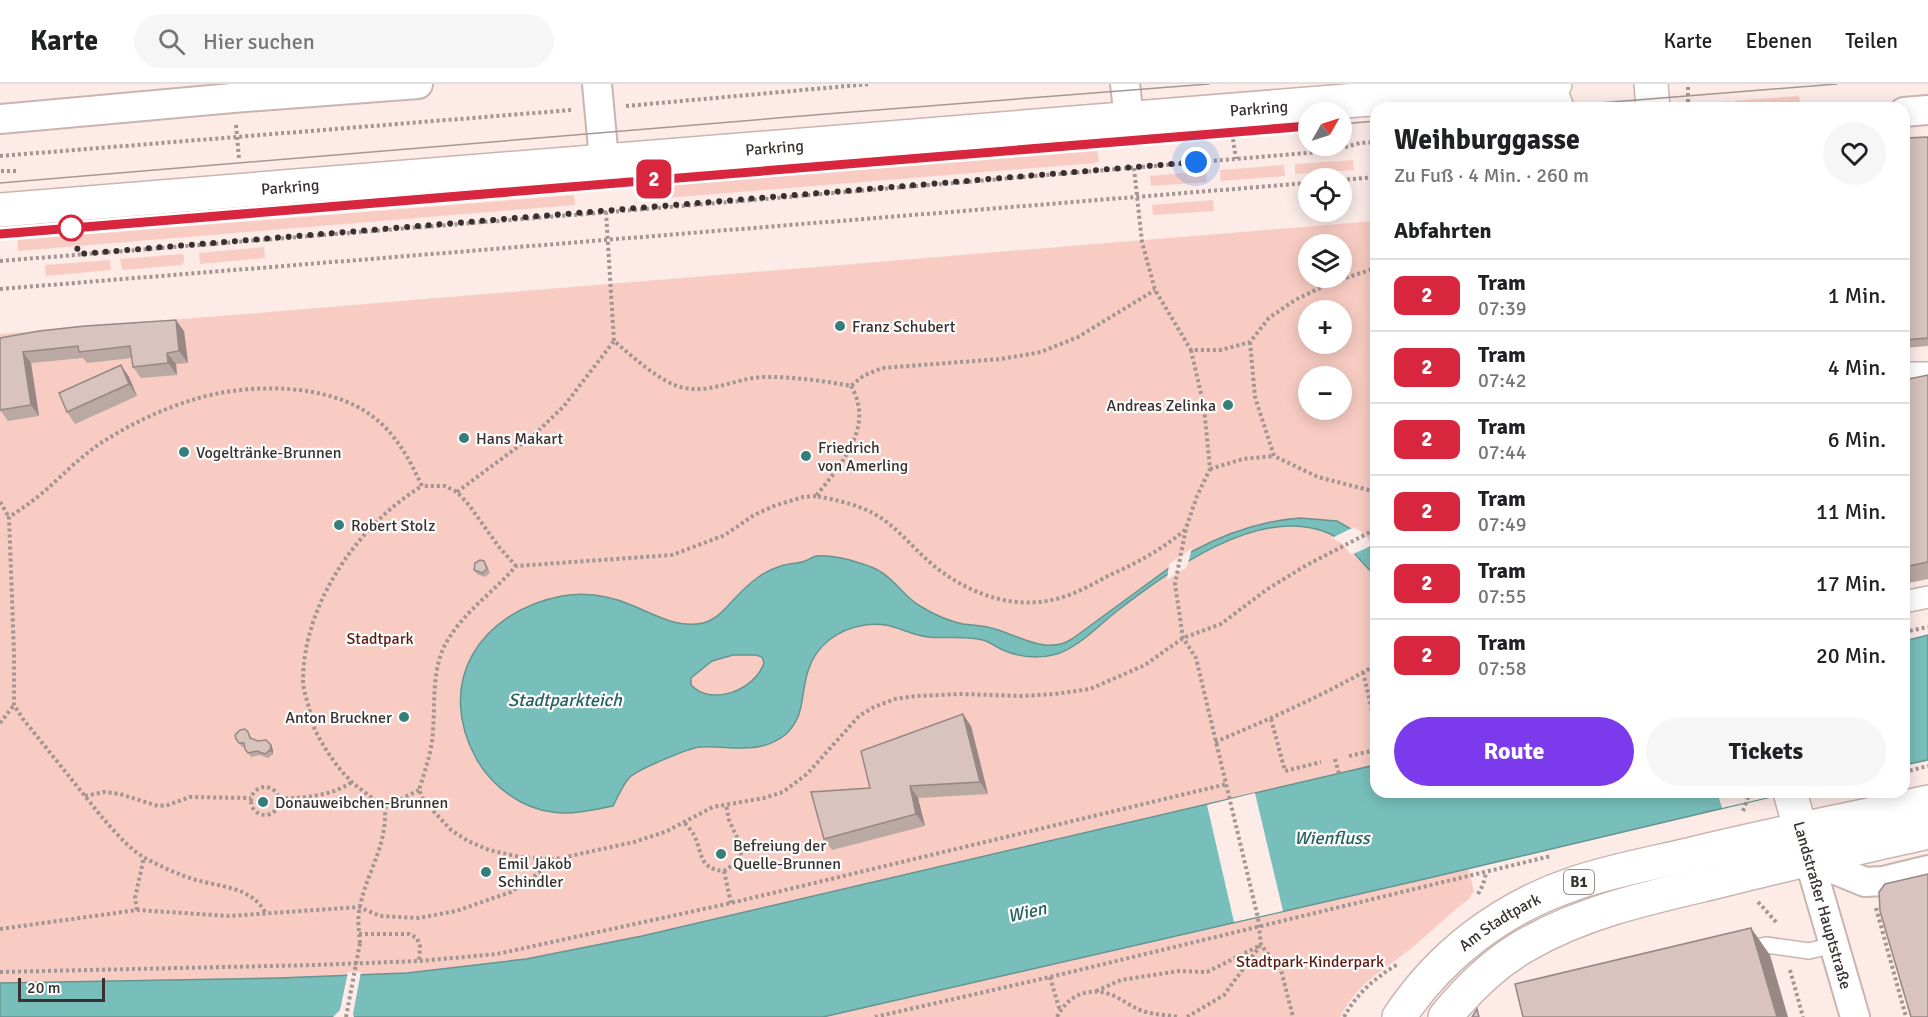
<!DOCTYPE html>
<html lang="de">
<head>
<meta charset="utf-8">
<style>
  :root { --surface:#fff; --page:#f6f6f6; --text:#202124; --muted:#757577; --line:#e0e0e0; --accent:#7c3aed }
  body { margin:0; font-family:Signika,sans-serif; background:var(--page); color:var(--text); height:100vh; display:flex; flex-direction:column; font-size:22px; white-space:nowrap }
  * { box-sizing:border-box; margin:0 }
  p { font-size:20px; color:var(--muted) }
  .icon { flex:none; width:33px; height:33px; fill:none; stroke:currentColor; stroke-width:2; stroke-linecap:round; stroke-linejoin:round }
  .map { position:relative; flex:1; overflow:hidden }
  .drawer { position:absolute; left:1370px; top:18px; width:540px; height:696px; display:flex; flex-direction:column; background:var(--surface); border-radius:18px; box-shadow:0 3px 15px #0003 }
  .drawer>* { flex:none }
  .badge { padding:0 12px; border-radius:9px; font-size:21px; line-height:39px }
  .needle { width:39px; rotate:51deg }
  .buttons { position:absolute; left:1298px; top:18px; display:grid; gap:12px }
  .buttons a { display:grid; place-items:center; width:54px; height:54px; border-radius:50%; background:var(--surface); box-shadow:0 3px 15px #0003; font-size:30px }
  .scale { position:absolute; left:18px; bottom:15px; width:87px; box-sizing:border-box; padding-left:6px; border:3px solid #39312f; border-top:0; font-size:16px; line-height:21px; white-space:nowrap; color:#39312f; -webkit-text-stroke:4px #fcfcfc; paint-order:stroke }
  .you { position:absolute; width:30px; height:30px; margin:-15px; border:4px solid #fff; border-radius:50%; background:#1a73e8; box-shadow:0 0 0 9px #1a73e833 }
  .map>.badge { position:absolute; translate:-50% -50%; box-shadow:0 0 0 3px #fff }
  h2 { padding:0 24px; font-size:22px; line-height:54px }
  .round { display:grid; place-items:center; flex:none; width:63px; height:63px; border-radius:32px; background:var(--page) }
  .overview { display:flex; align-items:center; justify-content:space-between; height:102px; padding:0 24px }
  h1 { font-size:28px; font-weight:800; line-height:45px }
  .action { display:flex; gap:12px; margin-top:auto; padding:12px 24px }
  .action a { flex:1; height:69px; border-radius:36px; background:var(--accent); color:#fff; font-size:24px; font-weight:800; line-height:69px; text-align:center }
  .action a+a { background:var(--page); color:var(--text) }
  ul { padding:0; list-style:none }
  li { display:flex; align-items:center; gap:18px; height:72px; padding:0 24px; border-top:2px solid var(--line) }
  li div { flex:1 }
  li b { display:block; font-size:22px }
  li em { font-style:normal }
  li .badge { min-width:66px; font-weight:700; text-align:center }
  header { display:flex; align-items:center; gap:36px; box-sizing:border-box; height:84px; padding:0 30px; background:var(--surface); border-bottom:2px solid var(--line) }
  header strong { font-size:28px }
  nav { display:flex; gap:33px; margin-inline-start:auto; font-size:21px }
  .search { width:420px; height:54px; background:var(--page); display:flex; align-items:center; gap:15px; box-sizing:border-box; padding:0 21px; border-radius:33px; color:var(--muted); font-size:22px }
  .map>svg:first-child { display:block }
  .green { fill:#f8ccc3; fill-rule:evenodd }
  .water { fill:#78bfbb; stroke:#659491; stroke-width:1.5; fill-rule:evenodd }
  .pier { fill:#fcebe7 }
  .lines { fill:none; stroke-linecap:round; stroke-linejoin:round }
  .service-casing { stroke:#c9b4b0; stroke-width:18 }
  .pedestrian-casing { stroke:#c9b4b0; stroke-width:24 }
  .minor-casing { stroke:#c9b4b0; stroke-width:32 }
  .tertiary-casing { stroke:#c9b4b0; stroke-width:36 }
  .secondary-casing { stroke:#c9b4b0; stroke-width:36 }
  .primary-casing { stroke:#c9b4b0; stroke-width:36 }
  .path { stroke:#a29592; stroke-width:4; stroke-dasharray:3 3; stroke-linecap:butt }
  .service { stroke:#fff; stroke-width:15 }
  .pedestrian { stroke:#fff; stroke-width:21 }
  .minor { stroke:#fff; stroke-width:28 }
  .tertiary { stroke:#fff; stroke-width:33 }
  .secondary { stroke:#fff; stroke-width:33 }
  .primary { stroke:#fff; stroke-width:33 }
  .tram { stroke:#a49794; stroke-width:1.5 }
  .path-bridge { stroke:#a29592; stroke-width:4; stroke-dasharray:3 3; stroke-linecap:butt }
  .wall { fill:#baa8a3 }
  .shaded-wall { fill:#978885 }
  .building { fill:#d8c3be; stroke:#978885; stroke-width:1.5 }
  .line-casing { stroke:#fff; stroke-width:14 }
  .line { stroke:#d7263d; stroke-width:9 }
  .walk { stroke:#39312f; stroke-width:6; stroke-dasharray:0 10.8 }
  .stop-dot { fill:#fff; stroke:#d7263d; stroke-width:3 }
  .poi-dot { fill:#357e7a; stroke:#fcfcfc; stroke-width:2 }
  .labels { text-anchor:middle; stroke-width:4.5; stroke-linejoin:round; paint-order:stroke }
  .shield { fill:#fcfcfc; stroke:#746e6c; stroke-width:1.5 }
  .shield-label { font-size:15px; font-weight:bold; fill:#39312f }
  .street-label { font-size:16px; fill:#39312f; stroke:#fcfcfc }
  .poi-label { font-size:16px; fill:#39312f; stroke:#fcfcfc; text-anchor:start }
  .park-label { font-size:16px; fill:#5e1a0f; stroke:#fcfcfc }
  .water-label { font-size:18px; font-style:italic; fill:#286260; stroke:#fcfcfc }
</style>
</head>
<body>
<header>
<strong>Karte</strong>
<div class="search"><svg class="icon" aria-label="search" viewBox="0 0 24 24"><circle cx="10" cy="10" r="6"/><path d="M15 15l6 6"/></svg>Hier suchen</div>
<nav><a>Karte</a><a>Ebenen</a><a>Teilen</a></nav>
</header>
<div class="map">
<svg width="1928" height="933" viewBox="0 0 1928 933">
  <rect width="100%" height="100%" fill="#fcebe7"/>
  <path class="green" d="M 1799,12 L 1800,17 L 1798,21 L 1752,24 L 1715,24 L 1715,19 L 1729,17 L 1730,19 L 1734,19 L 1734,17 Z
    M 1097,67 L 1099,77 L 1096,79 L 642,116 L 639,104 Z
    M 1353,76 L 1354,86 L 1295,90 L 1295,80 Z
    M 1284,81 L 1285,92 L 1221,97 L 1220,86 Z
    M 1206,87 L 1207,98 L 1151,102 L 1150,92 Z
    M 574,111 L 575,121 L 18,167 L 18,156 Z
    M 1213,116 L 1214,127 L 1153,131 L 1152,121 Z
    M 1375,137 L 1375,681 L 642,852 L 526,875 L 407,889 L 278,894 L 0,899 L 0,250 ZM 1308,160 L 1341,160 L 1341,194 L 1308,194 ZM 1308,226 L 1341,226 L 1341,260 L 1308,260 ZM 1308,292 L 1341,292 L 1341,326 L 1308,326 Z
    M 264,163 L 265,174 L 200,180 L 199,169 Z
    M 181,170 L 184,171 L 184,178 L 181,181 L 122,186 L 120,175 Z
    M 110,176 L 111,186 L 46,192 L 45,181 Z
    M 1468,784 L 1474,807 L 1469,815 C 1449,830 1432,847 1413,863 C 1383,887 1359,897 1340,933 L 823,933 Z"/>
  <path class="water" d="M 1300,434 L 1337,437 L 1360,450 L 1375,470 L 1375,491 C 1358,477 1349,457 1328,449 C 1259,420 1169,487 1117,527 C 1099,541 1079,563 1057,570 C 1039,575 1021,574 1003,566 C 996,563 990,558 983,556 C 965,551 946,555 928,553 C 904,550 893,537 865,541 C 838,545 816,561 808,587 C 800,611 806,632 785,651 C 758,672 729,661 700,663 C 689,664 636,686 629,694 C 622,702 618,713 613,722 C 593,726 573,731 552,728 C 521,724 493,703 477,676 C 434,599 479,528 562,512 C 585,508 610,512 631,521 C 654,530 677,545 703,539 C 719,535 728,521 739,510 C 752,497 764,487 781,482 C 789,479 797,480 805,477 C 809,476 813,472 817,472 C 827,471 841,474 850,476 C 859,479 873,482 881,488 C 896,497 904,513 920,522 C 933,530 948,537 963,540 C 972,541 982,541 991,544 C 1017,550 1046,572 1072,555 L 1191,468 C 1226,449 1260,437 1300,434 ZM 733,571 L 756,571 L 762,573 L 764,579 C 755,606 712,623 691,601 L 691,594 L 712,577 Z
    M 1928,551 L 1928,676 L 1904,681 L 1904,557 Z
    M 1375,681 L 1376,708 L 1791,708 L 1429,794 L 823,933 L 0,933 L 0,899 L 278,894 L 407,889 L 526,875 L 642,852 Z"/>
  <path class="pier" d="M 1354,443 L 1362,448 L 1373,461 L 1351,471 L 1343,460 L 1332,454 Z
    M 1192,464 L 1187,483 L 1167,496 L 1169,480 Z
    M 1717,708 L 1791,708 L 1722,724 Z
    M 1255,709 L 1283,827 L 1234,838 L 1207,721 Z
    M 348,888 L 361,888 L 353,930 L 354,933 L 333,933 L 340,926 Z"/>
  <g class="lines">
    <g class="service-casing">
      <path id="service" d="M 1904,286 L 1928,286
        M 1744,866 L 1766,861 L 1809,867 L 1833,861"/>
    </g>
    <g class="pedestrian-casing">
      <path id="pedestrian" d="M 1904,518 L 1928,513"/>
    </g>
    <g class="minor-casing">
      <path id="minor" d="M 597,0 L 604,76
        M 1125,0 L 1129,34
        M 1904,28 L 1928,26
        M 0,35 L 233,14 L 418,0
        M 1809,775 L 1855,933
        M 1809,775 L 1865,798 L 1883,797 L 1928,786"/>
    </g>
    <g class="tertiary-casing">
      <path id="tertiary" d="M 1651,0 L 1653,24
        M 1548,1 L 1557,24
        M 1790,708 L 1808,773"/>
    </g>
    <g class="secondary-casing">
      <g id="secondary">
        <path id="s1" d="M 0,126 L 1555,0"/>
      </g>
    </g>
    <g class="primary-casing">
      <g id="primary">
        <path id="s2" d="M 1399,933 C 1441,870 1502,824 1573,800 C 1610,787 1650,780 1688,771 C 1768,751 1848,736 1928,718"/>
        <path d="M 1445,933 C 1468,905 1494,879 1526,861 C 1583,828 1647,814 1711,799 C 1783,781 1855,764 1928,748"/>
      </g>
    </g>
    <path class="path" d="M 626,22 L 870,0
      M 1688,24 L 1688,0
      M 236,41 L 239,75
      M 1233,55 L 1236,75
      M 0,72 L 571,26
      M 1134,84 L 1142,158 L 1155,206 L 1191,266 L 1221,266 L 1250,258 L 1269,234 L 1295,216 L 1330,199 L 1376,184
      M 1,87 L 17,87
      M 1341,96 L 1376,93
      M 606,128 L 614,257
      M 0,177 L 635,126 L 1330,67 L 1360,59 L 1376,58
      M 0,205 L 1308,99
      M 1250,258 L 1255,313 L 1274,372 L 1318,393 L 1376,408
      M 1191,266 L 1204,323 L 1210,385 L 1197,412 L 1186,444 L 1175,500 L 1183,554 L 1196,574 L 1258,834 L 1261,861 L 1281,886 L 1293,933
      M 851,302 C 854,307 857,314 858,320 C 866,353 835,388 816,412 C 841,417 867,422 888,439 C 907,454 922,474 942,488 C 977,513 1020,527 1063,513 C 1080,508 1096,498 1112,490 C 1139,478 1164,464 1186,445
      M 1210,385 L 1243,375 L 1274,372
      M 457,408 L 535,350 L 564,322 L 614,257 C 632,272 649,288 670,299 C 705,316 734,292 769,293 C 796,293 824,297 851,302 L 863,292 L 882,284 L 1001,275 L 1041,268 L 1078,253 L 1155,206
      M 816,412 L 803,413 L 774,422 L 754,431 L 725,451 L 672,471 L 516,482 C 492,510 459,531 443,565 C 432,591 435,620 433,647 C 432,668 425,686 419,706 L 425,718 L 451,746 L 468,757 L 489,766 L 520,773 L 556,775 L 634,758 L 665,748 L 713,723 L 764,714 L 783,708 L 807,690 L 859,632 L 874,623 L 895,615 L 916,612 L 961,610 L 1021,612 L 1055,610 L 1090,605 L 1145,581 L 1183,554 L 1221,540 L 1266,506 L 1305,482 L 1376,445
      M 0,418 L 9,433
      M 1904,548 L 1928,543
      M 1363,588 L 1376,644
      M 1271,635 L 1285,687 L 1321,678
      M 0,639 L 14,621
      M 1215,658 C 1270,635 1324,611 1376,581
      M 1349,672 L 1376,666
      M 1335,675 L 1339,690
      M 1904,688 L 1928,682
      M251 717a14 14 0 1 1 28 0a14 14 0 1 1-28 0Z
      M 419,706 L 385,723 C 374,715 362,707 352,698 C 337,684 324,664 315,646 C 312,639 311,631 309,624 C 307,615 303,606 303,597 C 303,520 358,441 422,402
      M 85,712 L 104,708 L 120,710 L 158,722 L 168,721 L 190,713 L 251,714
      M 279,715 C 306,713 329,713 352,698
      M 1743,727 L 1750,708
      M 685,739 C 688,743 692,747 694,751 C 703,769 698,785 724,787 L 737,778 L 741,772 L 739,758 L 729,736 L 726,720
      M 724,787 L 731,819
      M 1478,810 L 1483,801 L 1486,789
      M 1758,818 L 1777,839
      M 1876,824 L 1906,933
      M 137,826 L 135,814 L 144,773
      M 265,828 C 251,803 221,803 196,796 C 179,791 160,782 145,774 C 128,764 114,747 101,732 L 23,635 L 14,621 L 14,569 L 9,433 C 22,425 34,416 46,406 C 66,388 85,368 109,354 C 135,338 163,325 192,316 C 245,299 330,297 376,335 C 398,353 410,377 422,402 L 445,402 L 457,408 L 469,421 L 499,463 L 516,482
      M 0,845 L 137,826 L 229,832 L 359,823 L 380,832 L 419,834 L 456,827 L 511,808 L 532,794 L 556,776
      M 359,850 L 409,850 L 417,854 L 420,863 L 419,877
      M 360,859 C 359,848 357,833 360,822 C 368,785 387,763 385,723
      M 1790,886 L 1803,933
      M 0,888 L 314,881 L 419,877 L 497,870 L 731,819 L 1227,700
      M 1050,893 L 1060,927
      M 1096,907 L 1121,896 L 1179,887 L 1207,888 L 1261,861
      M 875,933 L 1050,893 L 1551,772
      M 1057,933 C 1068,911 1089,902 1112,911 C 1124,916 1134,925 1146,928 C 1156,931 1168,931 1179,933
      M 1187,933 L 1224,911 L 1260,862
      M 1344,933 C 1357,909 1375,894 1398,880"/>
    <use href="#service" class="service"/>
    <use href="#pedestrian" class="pedestrian"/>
    <use href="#minor" class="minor"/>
    <use href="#tertiary" class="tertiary"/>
    <use href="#secondary" class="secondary"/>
    <use href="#primary" class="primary"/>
    <path class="tram" d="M 1537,24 L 1837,0
      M 1341,40 L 1376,37
      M 0,99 L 826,30 L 1209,0
      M 0,150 L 1308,42"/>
    <path class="path-bridge" d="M 346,933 L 360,859"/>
  </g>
  <path class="wall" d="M 1928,53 L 1928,262 L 1904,264 L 1904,59 Z
    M 184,247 L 188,279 L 176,280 L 177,291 L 141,294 L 133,283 L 132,274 L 87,279 L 83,274 L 31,279 L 39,332 L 8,337 L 0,326 L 0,254 Z
    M 121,281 L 129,293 L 137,312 L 75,340 L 67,328 Z
    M 1928,291 L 1928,495 L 1904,500 L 1904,296 Z
    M 484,477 L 487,481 L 490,489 L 485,493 L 477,490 L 474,486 Z
    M 971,642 L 988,710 L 918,714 L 925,742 L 832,766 L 824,755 L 870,704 Z
    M 248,648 L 252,655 L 271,661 L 273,666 L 273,670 L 268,674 L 260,671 L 251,673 L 245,665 L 244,663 L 242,663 L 236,655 Z"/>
  <path class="shaded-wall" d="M 176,236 L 184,247 L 188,279 L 179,267 Z
    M 23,268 L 31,279 L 39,332 L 31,321 Z
    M 167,269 L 176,280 L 177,291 L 168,279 Z
    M 121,281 L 129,293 L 137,312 L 129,300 Z
    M 963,630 L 971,642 L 988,710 L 980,698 Z
    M 271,661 L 273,666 L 273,670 L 270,666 Z
    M 910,702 L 918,714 L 925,742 L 916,730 Z
    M 1751,844 L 1770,871 L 1788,933 L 1777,933 Z"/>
  <path class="building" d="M 1928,53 L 1928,254 L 1904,256 L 1904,59 L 1906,58 L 1906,54 Z
    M 176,236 L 179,267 L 167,269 L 168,279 L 133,283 L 130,262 L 79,268 L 78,262 L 23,268 L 31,321 L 0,326 L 0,254 L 39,247 L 85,242 Z
    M 121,281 L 129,300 L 67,328 L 59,309 Z
    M 1928,291 L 1928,478 L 1904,483 L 1904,296 Z
    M 480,476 L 484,477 L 487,485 L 482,489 L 474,486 L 475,479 Z
    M 963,630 L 980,698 L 910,702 L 916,730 L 824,755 L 811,708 L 870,704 L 861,667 Z
    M 245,645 L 248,648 L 250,654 L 258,657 L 266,656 L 271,661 L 270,666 L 265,670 L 257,667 L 248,669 L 245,665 L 244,659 L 239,659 L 236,655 L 235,651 L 240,646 Z
    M 1928,790 L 1928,933 L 1911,933 L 1880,827 L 1879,808 L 1885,800 Z
    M 1751,844 L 1777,933 L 1523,933 L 1515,900 Z
    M 1477,925 L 1479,933 L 1472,933 Z"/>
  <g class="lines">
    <g class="line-casing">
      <path id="line" d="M 0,150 L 1308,42"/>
    </g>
    <use href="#line" class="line"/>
    <path class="walk" d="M 71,144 L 79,170 L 1196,78"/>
  </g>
  <circle class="stop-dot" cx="71" cy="144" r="12"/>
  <g class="poi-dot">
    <circle cx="840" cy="242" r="6"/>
    <circle cx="1228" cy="321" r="6"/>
    <circle cx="464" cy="354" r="6"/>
    <circle cx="184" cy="368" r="6"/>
    <circle cx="806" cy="372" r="6"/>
    <circle cx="339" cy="441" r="6"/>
    <circle cx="404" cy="633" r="6"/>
    <circle cx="263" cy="718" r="6"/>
    <circle cx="721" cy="770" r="6"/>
    <circle cx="486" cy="788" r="6"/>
  </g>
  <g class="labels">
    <rect class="shield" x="1564" y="786" width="30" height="24" rx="4.5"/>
    <g class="shield-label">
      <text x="1579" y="803">B1</text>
    </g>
    <g class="street-label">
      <text dy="6" stroke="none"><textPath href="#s1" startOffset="1263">Parkring</textPath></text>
      <text dy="6" stroke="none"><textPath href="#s1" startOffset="777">Parkring</textPath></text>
      <text dy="6" stroke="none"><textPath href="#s1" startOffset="291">Parkring</textPath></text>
      <text transform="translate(1823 821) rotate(74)" y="6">Landstraßer Hauptstraße</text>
      <text dy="6" stroke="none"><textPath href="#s2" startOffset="140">Am Stadtpark</textPath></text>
    </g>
    <g class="poi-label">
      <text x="852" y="248">Franz Schubert</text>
      <text x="1216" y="327" text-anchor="end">Andreas Zelinka</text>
      <text x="476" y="360">Hans Makart</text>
      <text x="818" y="369">Friedrich<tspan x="818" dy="18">von Amerling</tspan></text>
      <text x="196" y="374">Vogeltränke-Brunnen</text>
      <text x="351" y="447">Robert Stolz</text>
      <text x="392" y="639" text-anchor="end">Anton Bruckner</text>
      <text x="275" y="724">Donauweibchen-Brunnen</text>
      <text x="733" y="767">Befreiung der<tspan x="733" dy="18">Quelle-Brunnen</tspan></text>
      <text x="498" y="785">Emil Jakob<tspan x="498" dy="18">Schindler</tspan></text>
    </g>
    <g class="park-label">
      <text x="380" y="560">Stadtpark</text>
      <text x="1310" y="883">Stadtpark-Kinderpark</text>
    </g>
    <g class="water-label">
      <text x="565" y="622">Stadtparkteich</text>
      <text x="1332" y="760">Wienfluss</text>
      <text transform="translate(1027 828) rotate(-13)" y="6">Wien</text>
    </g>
  </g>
</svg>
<div class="buttons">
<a><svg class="needle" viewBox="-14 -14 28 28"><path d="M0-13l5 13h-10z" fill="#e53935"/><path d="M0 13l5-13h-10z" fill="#757577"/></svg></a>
<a><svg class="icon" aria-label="locate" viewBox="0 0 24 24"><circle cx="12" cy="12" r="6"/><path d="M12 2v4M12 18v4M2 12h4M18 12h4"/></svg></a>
<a><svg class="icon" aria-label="layers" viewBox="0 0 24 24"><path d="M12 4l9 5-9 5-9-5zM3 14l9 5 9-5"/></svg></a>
<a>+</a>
<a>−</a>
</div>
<div class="scale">20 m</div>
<div class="you" style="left:1196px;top:78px"></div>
<b class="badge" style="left:654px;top:95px;background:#d7263d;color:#fff">2</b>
<section class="drawer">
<div class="overview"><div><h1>Weihburggasse</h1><p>Zu Fuß · 4 Min. · 260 m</p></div><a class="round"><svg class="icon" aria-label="heart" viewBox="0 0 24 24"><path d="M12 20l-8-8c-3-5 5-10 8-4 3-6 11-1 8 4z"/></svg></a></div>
<h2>Abfahrten</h2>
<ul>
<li><span class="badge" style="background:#d7263d;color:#fff">2</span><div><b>Tram</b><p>07:39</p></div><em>1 Min.</em></li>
<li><span class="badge" style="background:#d7263d;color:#fff">2</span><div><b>Tram</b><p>07:42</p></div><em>4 Min.</em></li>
<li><span class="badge" style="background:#d7263d;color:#fff">2</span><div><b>Tram</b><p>07:44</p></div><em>6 Min.</em></li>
<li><span class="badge" style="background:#d7263d;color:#fff">2</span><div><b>Tram</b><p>07:49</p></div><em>11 Min.</em></li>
<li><span class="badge" style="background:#d7263d;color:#fff">2</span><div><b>Tram</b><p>07:55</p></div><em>17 Min.</em></li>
<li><span class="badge" style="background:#d7263d;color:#fff">2</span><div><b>Tram</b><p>07:58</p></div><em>20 Min.</em></li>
</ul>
<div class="action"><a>Route</a><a>Tickets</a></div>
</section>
</div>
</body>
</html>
